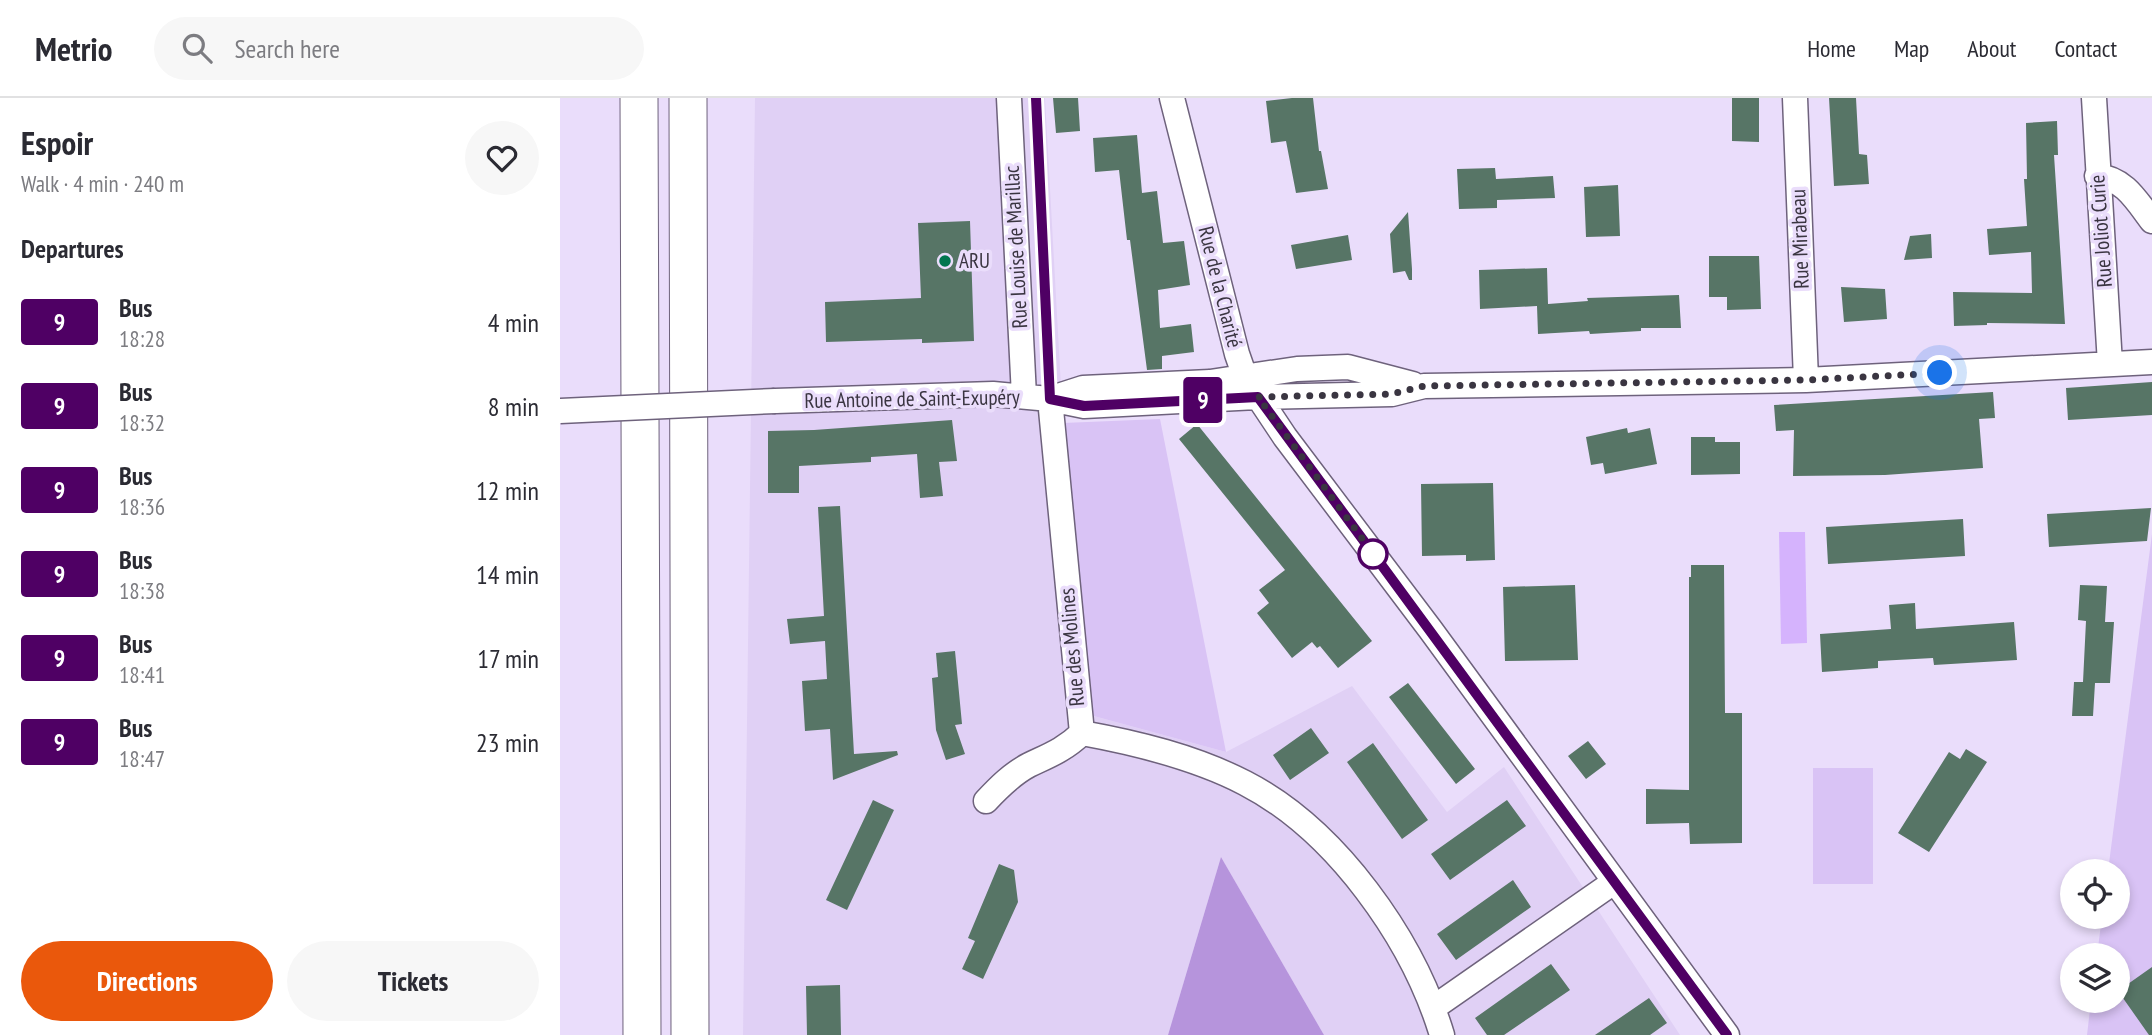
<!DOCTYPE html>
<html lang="en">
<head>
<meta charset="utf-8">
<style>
  :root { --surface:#fff; --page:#f7f7f7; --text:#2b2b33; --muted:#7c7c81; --line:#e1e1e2; --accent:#ea580c }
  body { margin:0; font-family:"PT Sans Narrow",sans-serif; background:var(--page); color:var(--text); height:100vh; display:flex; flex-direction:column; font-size:26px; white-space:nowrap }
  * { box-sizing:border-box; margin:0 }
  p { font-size:23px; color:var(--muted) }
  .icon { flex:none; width:38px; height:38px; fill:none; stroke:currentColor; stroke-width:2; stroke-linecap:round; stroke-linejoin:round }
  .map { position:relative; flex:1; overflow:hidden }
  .panel { display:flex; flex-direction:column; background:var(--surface); width:560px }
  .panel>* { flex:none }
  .badge { padding:0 14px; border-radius:5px; font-size:24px; line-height:46px }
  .buttons { position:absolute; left:1500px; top:761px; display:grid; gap:14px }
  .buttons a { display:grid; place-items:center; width:70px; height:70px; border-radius:50%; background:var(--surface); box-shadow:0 4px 10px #0003; font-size:35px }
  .you { position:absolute; width:35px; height:35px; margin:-18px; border:5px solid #fff; border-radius:50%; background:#1a73e8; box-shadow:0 0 0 10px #1a73e833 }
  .map>.badge { position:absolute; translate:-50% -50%; box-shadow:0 0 0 4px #fff }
  h2 { padding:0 21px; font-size:26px; line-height:63px }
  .round { display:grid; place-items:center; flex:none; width:74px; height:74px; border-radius:37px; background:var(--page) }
  .headline { display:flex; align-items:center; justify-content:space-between; height:119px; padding:0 21px }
  h1 { font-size:33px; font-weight:700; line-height:52px }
  .cta { display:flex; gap:14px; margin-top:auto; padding:14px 21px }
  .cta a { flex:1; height:80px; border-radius:42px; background:var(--accent); color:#fff; font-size:28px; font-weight:700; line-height:80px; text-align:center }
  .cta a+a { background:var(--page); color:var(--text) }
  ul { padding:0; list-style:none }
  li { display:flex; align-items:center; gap:21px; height:84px; padding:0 21px }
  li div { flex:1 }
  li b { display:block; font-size:26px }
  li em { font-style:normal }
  li .badge { min-width:77px; font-weight:700; text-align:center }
  header { display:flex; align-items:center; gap:42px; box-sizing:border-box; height:98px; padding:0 35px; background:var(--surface); border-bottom:2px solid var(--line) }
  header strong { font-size:33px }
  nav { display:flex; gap:38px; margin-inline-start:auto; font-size:24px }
  .search { width:490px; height:63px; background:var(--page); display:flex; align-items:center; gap:18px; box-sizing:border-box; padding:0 24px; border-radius:38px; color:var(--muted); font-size:26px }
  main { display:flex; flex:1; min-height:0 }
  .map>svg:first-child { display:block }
  .built { fill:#e0d0f5 }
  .green { fill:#d9c3f5 }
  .forest { fill:#b694dc }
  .water { fill:#d5b3fd }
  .building { fill:#577566 }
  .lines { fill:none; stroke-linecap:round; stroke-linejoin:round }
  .minor-casing { stroke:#6e627c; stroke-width:27 }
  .highway-casing { stroke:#6e627c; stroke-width:39 }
  .minor { stroke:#fff; stroke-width:24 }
  .highway { stroke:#fff; stroke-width:37 }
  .minor-bridge-casing { stroke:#6e627c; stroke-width:27; stroke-linecap:butt }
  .minor-bridge { stroke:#fff; stroke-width:24 }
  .line-casing { stroke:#fff; stroke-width:16 }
  .line { stroke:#4f0064; stroke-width:10 }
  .walk { stroke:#3a3541; stroke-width:7; stroke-dasharray:0 12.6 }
  .poi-dot { fill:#01754f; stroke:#eaddfb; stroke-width:2.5 }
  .stop-dot { fill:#fff; stroke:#4f0064; stroke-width:3.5 }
  .labels { text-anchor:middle; stroke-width:7; stroke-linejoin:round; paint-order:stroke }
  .street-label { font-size:21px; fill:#3a3541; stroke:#eaddfb }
  .poi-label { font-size:21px; fill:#3a3541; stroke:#eaddfb; text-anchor:start }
</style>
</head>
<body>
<header>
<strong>Metrio</strong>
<div class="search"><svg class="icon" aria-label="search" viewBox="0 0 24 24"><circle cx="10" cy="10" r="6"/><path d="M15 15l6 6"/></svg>Search here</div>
<nav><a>Home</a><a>Map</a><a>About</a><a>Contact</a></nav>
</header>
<main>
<section class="panel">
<div class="headline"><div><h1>Espoir</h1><p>Walk · 4 min · 240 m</p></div><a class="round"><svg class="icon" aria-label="heart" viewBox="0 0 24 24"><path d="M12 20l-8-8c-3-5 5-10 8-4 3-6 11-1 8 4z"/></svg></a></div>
<h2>Departures</h2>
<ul>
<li><span class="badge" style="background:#4f0064;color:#fff">9</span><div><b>Bus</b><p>18:28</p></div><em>4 min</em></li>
<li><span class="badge" style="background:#4f0064;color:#fff">9</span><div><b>Bus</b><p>18:32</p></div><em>8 min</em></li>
<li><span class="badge" style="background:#4f0064;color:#fff">9</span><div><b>Bus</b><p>18:36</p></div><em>12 min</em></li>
<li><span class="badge" style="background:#4f0064;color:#fff">9</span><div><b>Bus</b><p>18:38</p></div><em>14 min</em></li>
<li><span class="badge" style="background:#4f0064;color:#fff">9</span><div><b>Bus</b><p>18:41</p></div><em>17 min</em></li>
<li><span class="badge" style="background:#4f0064;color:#fff">9</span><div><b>Bus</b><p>18:47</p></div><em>23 min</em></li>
</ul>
<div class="cta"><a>Directions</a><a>Tickets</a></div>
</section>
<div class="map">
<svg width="1592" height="937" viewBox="0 0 1592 937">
  <rect width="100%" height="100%" fill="#eaddfb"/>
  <path class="built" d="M 195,0 L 485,0 L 503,325 L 530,617 L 666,654 L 792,588 L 887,714 L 944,669 L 1120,937 L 764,937 L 661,759 L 608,937 L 183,937 Z"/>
  <path class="green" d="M 600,321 L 666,654 L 530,617 L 503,325 Z
    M 1592,436 L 1592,937 L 1527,937 L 1531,903 L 1558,903 L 1558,858 L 1537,857 L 1542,819 L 1558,819 L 1558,774 L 1548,773 Z
    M 1253,670 L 1313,670 L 1313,786 L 1253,786 Z"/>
  <path class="forest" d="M 661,759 L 764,937 L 608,937 Z"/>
  <path class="water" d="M 1219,434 L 1245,434 L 1247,545 L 1221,546 Z"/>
  <path class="building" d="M 493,0 L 518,0 L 520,33 L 496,35 Z
    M 732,0 L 753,0 L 759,53 L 761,53 L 768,91 L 736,95 L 726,43 L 711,45 L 706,3 Z
    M 1172,0 L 1199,0 L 1199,44 L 1172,43 Z
    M 1269,0 L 1296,0 L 1299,56 L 1307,57 L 1309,86 L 1274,88 Z
    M 1497,23 L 1498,57 L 1494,57 L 1505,226 L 1427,225 L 1427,227 L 1394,228 L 1393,194 L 1472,195 L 1471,154 L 1429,157 L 1427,131 L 1467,128 L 1464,81 L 1467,81 L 1466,25 Z
    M 577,37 L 582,95 L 597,93 L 603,145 L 624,143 L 630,187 L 598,192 L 600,230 L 631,226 L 634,254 L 602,258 L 602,271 L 587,272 L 570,142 L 567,142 L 559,72 L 535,74 L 533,40 Z
    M 935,70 L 936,81 L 993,78 L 995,100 L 937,102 L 937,110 L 899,111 L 897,71 Z
    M 1058,87 L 1060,138 L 1026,139 L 1024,89 Z
    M 848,114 L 852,171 L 852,182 L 849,182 L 845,173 L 833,175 L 830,136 Z
    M 410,123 L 414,243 L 362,245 L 362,241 L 266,244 L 265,204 L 361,200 L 358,125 Z
    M 1371,136 L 1372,160 L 1344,162 L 1350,138 Z
    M 788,137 L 792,162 L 736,171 L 731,147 Z
    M 1149,158 L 1199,158 L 1201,211 L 1167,212 L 1167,199 L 1149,199 Z
    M 987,170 L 988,206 L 1028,203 L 1027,200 L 1119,197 L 1121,230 L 1081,230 L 1081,233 L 1030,236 L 1029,233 L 978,236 L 977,208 L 920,211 L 919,172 Z
    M 1281,189 L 1325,191 L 1327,221 L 1284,224 Z
    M 1592,284 L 1592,317 L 1508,322 L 1506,290 Z
    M 1433,294 L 1435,320 L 1419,321 L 1423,370 L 1325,377 L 1233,378 L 1234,332 L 1216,333 L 1214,307 Z
    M 392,322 L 397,363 L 379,364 L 383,398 L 360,400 L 357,356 L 311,359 L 311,364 L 239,368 L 239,395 L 208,395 L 208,333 L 254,332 Z
    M 637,326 L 812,543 L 778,570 L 760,548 L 757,550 L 752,544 L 732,560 L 697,515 L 709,505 L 699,492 L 725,472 L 619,341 Z
    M 1067,330 L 1068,335 L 1090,330 L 1097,366 L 1045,376 L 1043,365 L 1031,367 L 1026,339 Z
    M 1131,339 L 1155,339 L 1155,344 L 1180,344 L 1180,376 L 1131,377 Z
    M 933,385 L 935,462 L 906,463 L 906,457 L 862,458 L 861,386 Z
    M 280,408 L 294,656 L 337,653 L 338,657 L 273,682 L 270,631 L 245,633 L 242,583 L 267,581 L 265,543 L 230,546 L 227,521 L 264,518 L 258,409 Z
    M 1591,410 L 1587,443 L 1489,449 L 1487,416 Z
    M 1403,421 L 1405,458 L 1268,466 L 1266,429 Z
    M 1131,467 L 1164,467 L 1165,615 L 1182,615 L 1182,745 L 1130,746 L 1129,725 L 1086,726 L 1086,691 L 1129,692 L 1129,479 L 1131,479 Z
    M 1015,487 L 1018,562 L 945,563 L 943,489 Z
    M 1520,487 L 1547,488 L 1545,524 L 1554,524 L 1550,585 L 1535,585 L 1533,618 L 1512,618 L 1514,584 L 1523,584 L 1526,523 L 1518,522 Z
    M 1355,505 L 1356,531 L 1454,524 L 1457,562 L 1374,567 L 1373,560 L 1318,563 L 1318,570 L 1262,574 L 1260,536 L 1331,531 L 1329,507 Z
    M 395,553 L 402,626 L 395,627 L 405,656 L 386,662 L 376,632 L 372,580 L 378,579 L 376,555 Z
    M 848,585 L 915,671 L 896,686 L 829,599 Z
    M 751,630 L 769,655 L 730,682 L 713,657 Z
    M 1028,643 L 1046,666 L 1026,681 L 1008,658 Z
    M 813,645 L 868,722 L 842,741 L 787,664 Z
    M 1406,651 L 1427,664 L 1369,754 L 1338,735 L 1389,654 L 1400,661 Z
    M 313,702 L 334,712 L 287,812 L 266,802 Z
    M 947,702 L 966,728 L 890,782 L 871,756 Z
    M 439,766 L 454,772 L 458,804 L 423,881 L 402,871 L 415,843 L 408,840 Z
    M 953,782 L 971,809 L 896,862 L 877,836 Z
    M 991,866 L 1010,892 L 944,937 L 927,937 L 915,920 Z
    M 1592,869 L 1592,937 L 1589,937 L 1558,893 Z
    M 280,887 L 281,937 L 247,937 L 246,888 Z
    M 1089,900 L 1107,925 L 1090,937 L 1035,937 Z"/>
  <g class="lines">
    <g class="minor-casing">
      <path id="minor" d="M 449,0 L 464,298
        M 612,0 L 677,256 L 685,279 L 725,339 L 870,531 L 1167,937
        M 1235,0 L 1246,282
        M 1534,0 L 1550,266
        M 1537,78 C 1565,81 1576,102 1592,123
        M 492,300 L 523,290 L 650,284 L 737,271 L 788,269 L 853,286
        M 490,301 L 522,635
        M 215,303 L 433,296 L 490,301 L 524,308 L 697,299 L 832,296 L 864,288 L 1246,282 L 1592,264
        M 522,635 C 577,645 635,659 685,685 C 776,732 853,841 882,937
        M 426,703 C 439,689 452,676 469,667 C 490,657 504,652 522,635
        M 873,910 L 1054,784"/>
    </g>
    <g class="highway-casing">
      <path id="highway" d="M 79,0 L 82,937
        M 128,0 L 130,937"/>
    </g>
    <use href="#minor" class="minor"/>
    <use href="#highway" class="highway"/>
    <g class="minor-bridge-casing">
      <path id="minor-bridge" d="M 0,313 L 215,303"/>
    </g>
    <use href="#minor-bridge" class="minor-bridge"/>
  </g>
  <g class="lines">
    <g class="line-casing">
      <path id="line" d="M 476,0 L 490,301 L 524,308 L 698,299 L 1167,937"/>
    </g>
    <use href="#line" class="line"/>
    <path class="walk" d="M 813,456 L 815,458 L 698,299 L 832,296 L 864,288 L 1246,282 L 1380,275"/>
  </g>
  <circle class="poi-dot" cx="385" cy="163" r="7"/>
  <circle class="stop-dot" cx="813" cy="456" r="14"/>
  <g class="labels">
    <g class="street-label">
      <text transform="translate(1541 133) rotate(-94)" y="7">Rue Joliot Curie</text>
      <text transform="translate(1240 141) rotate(-92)" y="7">Rue Mirabeau</text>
      <text transform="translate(456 149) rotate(-93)" y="7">Rue Louise de Marillac</text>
      <text transform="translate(660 189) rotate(76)" y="7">Rue de la Charité</text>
      <text transform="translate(352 301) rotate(-1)" y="7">Rue Antoine de Saint-Exupéry</text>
      <text transform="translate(512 549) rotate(-95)" y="7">Rue des Molines</text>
    </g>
    <g class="poi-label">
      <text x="399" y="170">ARU</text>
    </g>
  </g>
</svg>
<div class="buttons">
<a><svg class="icon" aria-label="locate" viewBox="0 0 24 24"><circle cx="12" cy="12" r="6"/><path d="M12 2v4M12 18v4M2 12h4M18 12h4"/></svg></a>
<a><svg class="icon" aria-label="layers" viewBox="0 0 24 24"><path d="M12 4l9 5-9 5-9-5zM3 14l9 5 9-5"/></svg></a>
</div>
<div class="you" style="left:1380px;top:275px"></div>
<b class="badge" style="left:643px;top:302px;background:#4f0064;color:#fff">9</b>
</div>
</main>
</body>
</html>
